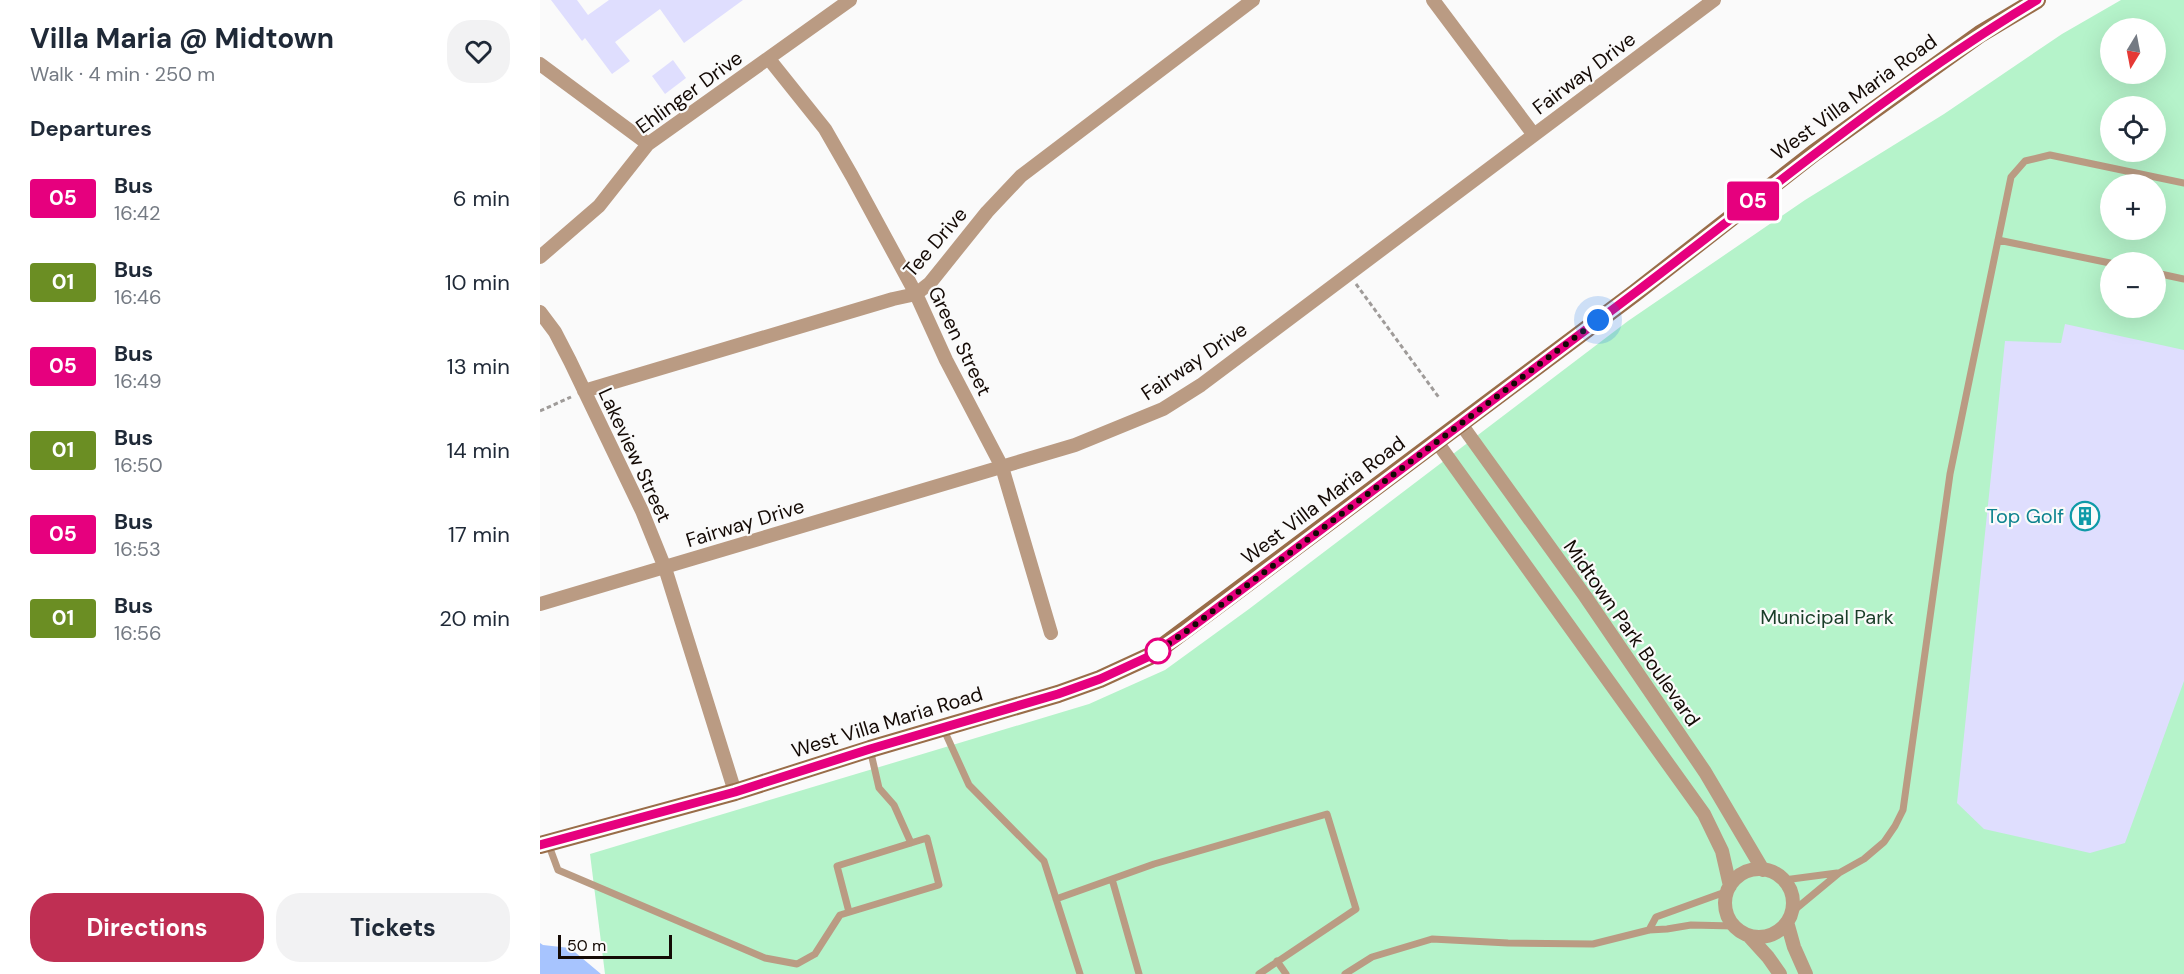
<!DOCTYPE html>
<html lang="en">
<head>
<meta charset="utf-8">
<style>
  :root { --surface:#fff; --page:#f2f2f3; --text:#1f2937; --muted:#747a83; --accent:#bf2f53 }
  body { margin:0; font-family:"DM Sans",sans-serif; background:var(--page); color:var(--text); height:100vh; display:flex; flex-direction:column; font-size:22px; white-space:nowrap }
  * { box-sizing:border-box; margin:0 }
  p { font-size:20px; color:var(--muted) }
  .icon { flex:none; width:33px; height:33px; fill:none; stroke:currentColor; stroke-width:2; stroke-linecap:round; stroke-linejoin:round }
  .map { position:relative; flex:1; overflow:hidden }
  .sheet { display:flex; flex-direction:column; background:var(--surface); width:540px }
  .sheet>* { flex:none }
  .badge { padding:0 12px; border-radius:4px; font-size:21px; line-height:39px }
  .needle { width:39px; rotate:190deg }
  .buttons { position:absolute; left:1560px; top:18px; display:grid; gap:12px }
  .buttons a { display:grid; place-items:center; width:66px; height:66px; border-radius:50%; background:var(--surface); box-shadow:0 6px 24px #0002; font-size:30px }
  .scale { position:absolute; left:18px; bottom:15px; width:114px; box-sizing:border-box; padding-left:6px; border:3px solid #140a05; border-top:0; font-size:16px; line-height:21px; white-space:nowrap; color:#140a05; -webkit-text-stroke:4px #fafafa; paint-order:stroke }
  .you { position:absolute; width:30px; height:30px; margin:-15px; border:4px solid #fff; border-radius:50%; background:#1a73e8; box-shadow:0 0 0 9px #1a73e833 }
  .map>.badge { position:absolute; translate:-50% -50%; box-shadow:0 0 0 3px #fff }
  h2 { padding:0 30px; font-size:22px; line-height:54px }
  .round { display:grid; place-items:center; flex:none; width:63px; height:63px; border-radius:24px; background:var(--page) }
  .overview { display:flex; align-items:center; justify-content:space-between; height:102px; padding:0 30px }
  h1 { font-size:28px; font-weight:700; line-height:45px }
  .cta { display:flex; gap:12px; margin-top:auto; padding:12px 30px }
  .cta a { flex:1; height:69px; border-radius:24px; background:var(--accent); color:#fff; font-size:24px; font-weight:700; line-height:69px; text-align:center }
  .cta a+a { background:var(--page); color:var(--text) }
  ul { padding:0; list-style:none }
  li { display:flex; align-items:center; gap:18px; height:84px; padding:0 30px }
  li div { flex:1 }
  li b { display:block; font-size:22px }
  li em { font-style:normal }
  li .badge { min-width:66px; font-weight:700; text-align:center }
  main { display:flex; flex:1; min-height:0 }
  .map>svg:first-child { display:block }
  .green { fill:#b5f3ca; fill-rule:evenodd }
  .water { fill:#a7c4fe }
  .building { fill:#dfdefe }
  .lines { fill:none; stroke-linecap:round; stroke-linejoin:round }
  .path { stroke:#9f9b99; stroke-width:3; stroke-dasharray:4.5 3; stroke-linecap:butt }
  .lane { stroke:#ba9b83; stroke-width:7 }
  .street { stroke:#ba9b83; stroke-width:14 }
  .secondary { stroke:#996d49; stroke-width:18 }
  .line-casing { stroke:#fff; stroke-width:14 }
  .line { stroke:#e6007e; stroke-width:9 }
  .walk { stroke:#140a05; stroke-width:6; stroke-dasharray:0 10.8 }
  .stop-dot { fill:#fff; stroke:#e6007e; stroke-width:3 }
  .labels { text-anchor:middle; stroke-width:4.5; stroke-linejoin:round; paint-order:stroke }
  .street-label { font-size:20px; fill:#140a05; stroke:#fafafa }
  .culture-label { font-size:20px; fill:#0d838f; stroke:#fafafa; text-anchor:end }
  .park-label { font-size:20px; fill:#193d28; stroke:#fafafa }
</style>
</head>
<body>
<main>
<section class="sheet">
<div class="overview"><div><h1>Villa Maria @ Midtown</h1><p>Walk · 4 min · 250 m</p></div><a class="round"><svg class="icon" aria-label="heart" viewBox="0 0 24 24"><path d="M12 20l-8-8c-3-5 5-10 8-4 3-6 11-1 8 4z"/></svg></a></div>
<h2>Departures</h2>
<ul>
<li><span class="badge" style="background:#e6007e;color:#fff">05</span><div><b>Bus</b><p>16:42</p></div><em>6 min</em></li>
<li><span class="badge" style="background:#6b8e23;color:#fff">01</span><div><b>Bus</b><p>16:46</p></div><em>10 min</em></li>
<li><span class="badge" style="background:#e6007e;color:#fff">05</span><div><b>Bus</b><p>16:49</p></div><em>13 min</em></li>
<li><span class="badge" style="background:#6b8e23;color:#fff">01</span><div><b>Bus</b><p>16:50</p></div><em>14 min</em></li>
<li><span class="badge" style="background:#e6007e;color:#fff">05</span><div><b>Bus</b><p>16:53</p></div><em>17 min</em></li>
<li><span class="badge" style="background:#6b8e23;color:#fff">01</span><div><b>Bus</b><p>16:56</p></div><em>20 min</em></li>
</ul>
<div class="cta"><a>Directions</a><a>Tickets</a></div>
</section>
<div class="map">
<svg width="1644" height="974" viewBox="0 0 1644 974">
  <rect width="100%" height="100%" fill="#fafafa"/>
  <path class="green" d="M 1581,0 L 1644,0 L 1644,974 L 65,974 L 50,854 L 549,704 L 625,670 L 709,609 L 1088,321 L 1265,200 L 1404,114 L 1522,34 ZM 1570,28 L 1616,28 L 1616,74 L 1570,74 ZM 1570,106 L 1616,106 L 1616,152 L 1570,152 ZM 1570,184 L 1616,184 L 1616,230 L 1570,230 ZM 1570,262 L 1616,262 L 1616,308 L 1570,308 Z"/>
  <path class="water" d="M 0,943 L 3,945 L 30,948 L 61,974 L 0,974 Z"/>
  <path class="building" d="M 11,0 L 37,0 L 48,15 L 69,0 L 203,0 L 144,43 L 120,9 L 75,42 L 90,61 L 72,74 L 45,38 L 42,41 Z
    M 133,60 L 146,78 L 125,94 L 112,76 Z
    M 1525,324 L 1644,350 L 1644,681 L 1585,843 L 1550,853 L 1444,829 L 1417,803 L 1465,341 L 1521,343 Z"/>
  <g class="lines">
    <path class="path" d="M 816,284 L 900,399
      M 0,411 L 31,397"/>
    <path class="lane" d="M 1458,240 L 1570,263
      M 1616,273 L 1644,279
      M 404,730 L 429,785 L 504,861 L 540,974
      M 330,749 L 339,788 L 354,805 L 371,843
      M 8,843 L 18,870 L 225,958 L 257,964 L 275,954 L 300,915 L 399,885 L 387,838 L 297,866 L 309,912
      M 1244,880 L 1297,873
      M 516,899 L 572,879
      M 1252,912 L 1299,873 L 1324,859 L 1344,842 L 1355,826 L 1363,810 L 1410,474 L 1471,177 L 1485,161 L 1510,155 L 1644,183
      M 1109,930 L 1116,917 L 1188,891
      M 737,961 L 746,974
      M 599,974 L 572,879 L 614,864 L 787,814 L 816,909 L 719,974
      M 805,974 L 832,957 L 892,939 L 968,943 L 1053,944 L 1109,930 L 1127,929 L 1151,925 L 1194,926"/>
    <path class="street" d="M 893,0 L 994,135
      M 229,59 L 285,129 L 312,176 L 376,294 L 406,360 L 462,467 L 511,633
      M 0,64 L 108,144
      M 0,257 L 59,206 L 108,144 L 310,0
      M 0,312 L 15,332 L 30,361 L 102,511 L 125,568 L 195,792
      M 44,391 L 353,299 L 376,294 L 390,283 L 447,212 L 481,176 L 713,0
      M 921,424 L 1045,596 L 1165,772 L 1223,870
      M 897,442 L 1164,814 L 1182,851 L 1190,886
      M 0,604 L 535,445 L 623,409 L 661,385 L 1174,0
      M1185 903a34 34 0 1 1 68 0a34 34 0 1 1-68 0Z
      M 1247,922 L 1254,947 L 1266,974
      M 1208,935 L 1228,957 L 1240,974"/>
    <path class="secondary" d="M 0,845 L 195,792 L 330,749 L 518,694 L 560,679 L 610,656 L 1095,293 L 1274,153 L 1440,34 L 1497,0"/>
  </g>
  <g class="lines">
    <g class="line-casing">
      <path id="line" d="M 0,845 L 195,792 L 330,749 L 518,694 L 560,679 L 610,656 L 644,633 C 795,519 946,406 1096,292 C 1228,192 1355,85 1497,0"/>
    </g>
    <use href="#line" class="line"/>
    <path class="walk" d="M 618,651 L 610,656 L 644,633 L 1058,320"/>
  </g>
  <defs>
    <g id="building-ring" transform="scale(1.5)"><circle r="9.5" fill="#fafafa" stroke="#0f9aa8" stroke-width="1.5"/><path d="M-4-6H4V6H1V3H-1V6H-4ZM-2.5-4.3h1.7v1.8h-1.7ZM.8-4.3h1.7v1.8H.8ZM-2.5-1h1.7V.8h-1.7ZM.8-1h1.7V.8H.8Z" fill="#0f9aa8"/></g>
  </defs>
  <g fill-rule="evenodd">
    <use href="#building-ring" x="1545" y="516"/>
  </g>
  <circle class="stop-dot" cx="618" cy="651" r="12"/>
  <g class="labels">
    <g class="street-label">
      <text transform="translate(1044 73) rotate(-37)" y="7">Fairway Drive</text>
      <text transform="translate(149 92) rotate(-36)" y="7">Ehlinger Drive</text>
      <text transform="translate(1314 97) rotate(-36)" y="7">West Villa Maria Road</text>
      <text transform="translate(395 242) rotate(-49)" y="7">Tee Drive</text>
      <text transform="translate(420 341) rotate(64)" y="7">Green Street</text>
      <text transform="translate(654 361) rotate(-34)" y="7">Fairway Drive</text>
      <text transform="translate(95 455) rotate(65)" y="7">Lakeview Street</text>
      <text transform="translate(783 500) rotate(-37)" y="7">West Villa Maria Road</text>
      <text transform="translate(205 523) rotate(-17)" y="7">Fairway Drive</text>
      <text transform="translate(1092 633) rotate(55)" y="7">Midtown Park Boulevard</text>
      <text transform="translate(347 722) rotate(-17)" y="7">West Villa Maria Road</text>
    </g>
    <g class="culture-label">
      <text x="1524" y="523">Top Golf</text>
    </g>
    <g class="park-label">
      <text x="1287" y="624">Municipal Park</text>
    </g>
  </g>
</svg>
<div class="buttons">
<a><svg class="needle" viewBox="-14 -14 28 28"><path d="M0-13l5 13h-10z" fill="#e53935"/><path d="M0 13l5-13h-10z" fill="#747a83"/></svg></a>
<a><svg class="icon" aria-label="locate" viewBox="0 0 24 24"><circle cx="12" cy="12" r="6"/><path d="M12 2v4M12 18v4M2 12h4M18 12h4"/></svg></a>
<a>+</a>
<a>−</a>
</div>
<div class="scale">50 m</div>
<div class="you" style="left:1058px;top:320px"></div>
<b class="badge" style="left:1213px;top:201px;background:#e6007e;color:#fff">05</b>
</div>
</main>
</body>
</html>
